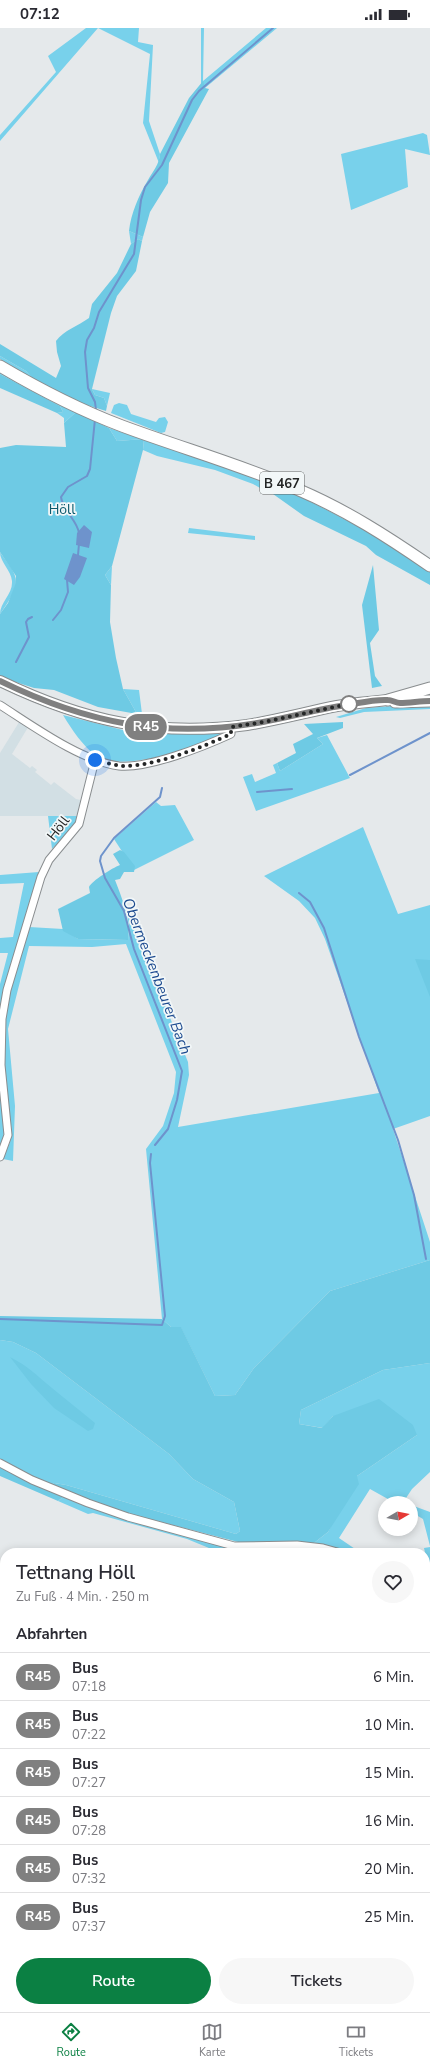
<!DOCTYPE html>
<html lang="de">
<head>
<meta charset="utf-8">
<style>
  :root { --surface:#fff; --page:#f7f7f7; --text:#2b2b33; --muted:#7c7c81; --line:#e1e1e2; --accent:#0b8043 }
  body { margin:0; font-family:"Nunito Sans",sans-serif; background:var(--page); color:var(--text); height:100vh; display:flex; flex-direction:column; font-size:15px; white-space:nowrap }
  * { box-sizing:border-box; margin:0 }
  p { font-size:13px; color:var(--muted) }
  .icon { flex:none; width:22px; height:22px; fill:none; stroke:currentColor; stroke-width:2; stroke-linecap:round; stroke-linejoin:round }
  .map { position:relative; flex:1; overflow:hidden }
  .sheet { position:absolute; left:0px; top:1520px; width:430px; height:464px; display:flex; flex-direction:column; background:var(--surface); border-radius:16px 16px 0 0; box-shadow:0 2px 10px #0003 }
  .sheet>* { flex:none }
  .badge { padding:0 8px; border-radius:13px; font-size:14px; line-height:26px }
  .needle { width:26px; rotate:80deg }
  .tools { position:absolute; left:378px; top:1468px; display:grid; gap:8px }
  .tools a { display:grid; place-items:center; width:40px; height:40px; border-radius:50%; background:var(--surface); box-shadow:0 2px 10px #0003; font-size:20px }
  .you { position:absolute; width:20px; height:20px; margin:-10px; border:3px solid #fff; border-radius:50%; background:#1a73e8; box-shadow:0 0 0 6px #1a73e833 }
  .map>.badge { position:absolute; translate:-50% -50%; box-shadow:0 0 0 2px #fff }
  h2 { padding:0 16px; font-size:15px; line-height:36px }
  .round { display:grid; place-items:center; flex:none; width:42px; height:42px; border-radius:21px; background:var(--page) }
  .overview { display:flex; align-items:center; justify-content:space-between; height:68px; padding:0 16px }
  h1 { font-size:19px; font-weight:600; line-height:30px }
  .cta { display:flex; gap:8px; margin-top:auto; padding:8px 16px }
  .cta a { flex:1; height:46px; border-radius:24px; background:var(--accent); color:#fff; font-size:16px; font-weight:600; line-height:46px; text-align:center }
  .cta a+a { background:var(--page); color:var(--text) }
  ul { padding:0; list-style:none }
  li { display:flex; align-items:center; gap:12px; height:48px; padding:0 16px; border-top:1px solid var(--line) }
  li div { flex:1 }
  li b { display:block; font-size:15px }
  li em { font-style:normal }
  li .badge { min-width:44px; font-weight:700; text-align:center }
  .status { display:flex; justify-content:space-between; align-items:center; height:28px; padding:0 20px; background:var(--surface); direction:ltr }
  .status svg { height:11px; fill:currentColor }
  .menu { display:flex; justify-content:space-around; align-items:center; height:56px; border-top:1px solid var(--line); background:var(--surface); font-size:11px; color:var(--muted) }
  .menu a { display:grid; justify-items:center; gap:2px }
  .menu .on { color:var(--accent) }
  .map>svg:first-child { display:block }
  .built { fill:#d2dfe4 }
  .green { fill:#78d1eb }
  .forest { fill:#6ecae4 }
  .water { fill:#6e93cc }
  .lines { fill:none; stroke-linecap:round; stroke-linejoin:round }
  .stream { stroke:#6e93cc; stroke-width:2 }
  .minor-casing { stroke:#898d8f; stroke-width:9 }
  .secondary-casing { stroke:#898d8f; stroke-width:12 }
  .primary-casing { stroke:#898d8f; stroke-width:13 }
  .minor { stroke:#fff; stroke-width:7 }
  .secondary { stroke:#fff; stroke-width:10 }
  .primary { stroke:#fff; stroke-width:11 }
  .line-casing { stroke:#fff; stroke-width:9 }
  .line { stroke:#808080; stroke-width:6 }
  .walk { stroke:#242626; stroke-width:4; stroke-dasharray:0 7.2 }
  .stop-dot { fill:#fff; stroke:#808080; stroke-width:2 }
  .labels { text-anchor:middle; stroke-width:3.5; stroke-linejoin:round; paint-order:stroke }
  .shield { fill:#f2f7f8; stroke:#626565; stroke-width:1 }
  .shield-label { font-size:13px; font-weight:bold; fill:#242626 }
  .park-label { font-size:14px; fill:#0b5a6d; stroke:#f2f7f8 }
  .street-label { font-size:14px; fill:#242626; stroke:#f2f7f8 }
  .water-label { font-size:15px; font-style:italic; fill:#1c4a8f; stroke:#f2f7f8 }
</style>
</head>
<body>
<div class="status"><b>07:12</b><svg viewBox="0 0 49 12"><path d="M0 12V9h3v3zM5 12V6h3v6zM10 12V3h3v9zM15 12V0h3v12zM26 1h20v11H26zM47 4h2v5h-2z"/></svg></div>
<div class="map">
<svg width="430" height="1984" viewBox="0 0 430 1984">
  <rect width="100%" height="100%" fill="#e5e9eb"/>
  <path class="built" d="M 21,691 L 30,696 L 12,726 L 30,740 L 32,738 L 37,742 L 35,744 L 51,757 L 54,754 L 76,771 L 85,773 L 81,788 L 0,788 L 0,725 Z"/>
  <path class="green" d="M 86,0 L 139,0 L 138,14 L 153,17 L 149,93 L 160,126 L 159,135 L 143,95 L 150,26 L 98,0 L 0,113 L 0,107 L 56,44 L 48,28 Z
    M 201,0 L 204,0 L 203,53 L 266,0 L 277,0 L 205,60 L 201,56 Z
    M 423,105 L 427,107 L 430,127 L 405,121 L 408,159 L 351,182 L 341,126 Z
    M 129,203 L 143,209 L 142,213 L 138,211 L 131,216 Z
    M 0,328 L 26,343 L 33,351 L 0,331 Z
    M 0,342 L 76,384 L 64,395 L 64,390 L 57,385 L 63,384 L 60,378 L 0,346 Z
    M 92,361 L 110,365 L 107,378 L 104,370 L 95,367 Z
    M 119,375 L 127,377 L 131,386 L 156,394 L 159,390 L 165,389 L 168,394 L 165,404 L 161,405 L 111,385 L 114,377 Z
    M 109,400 L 275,457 L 267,464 L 253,456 L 215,442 L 157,428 L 143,422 L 144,411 L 117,413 Z
    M 189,500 L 255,508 L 255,512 L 188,505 Z
    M 0,524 C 4,531 13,540 15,548 C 19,560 6,577 0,586 C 0,574 13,566 12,553 C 11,542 0,534 0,524 Z
    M 112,538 L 111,557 L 105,547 Z
    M 123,661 L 139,662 L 142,686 L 137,686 Z
    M 430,675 L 430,681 L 364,684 L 340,690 L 336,689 L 366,680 Z
    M 63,687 L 135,705 L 222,706 C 201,720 118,745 96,728 C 83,718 72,702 63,687 Z
    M 327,707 L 350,750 L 256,783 L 243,749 L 252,746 L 255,754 L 276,745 L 273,737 L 277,735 L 280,743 L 323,716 L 317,710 Z
    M 156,774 L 161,778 L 175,777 L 194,812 L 134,842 L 114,811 Z
    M 48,788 L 79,788 C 77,801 61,812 52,821 Z
    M 363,799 L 398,886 L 430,877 L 430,1088 L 393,1101 L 430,1214 L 430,1232 L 330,1263 L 254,1340 L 235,1367 L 215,1368 L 181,1300 L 171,1299 L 162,1291 L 146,1121 L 163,1098 L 174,1065 L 176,1044 L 126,916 L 92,919 L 29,918 L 8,1001 L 15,1078 L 13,1133 L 3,1131 L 10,1114 L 12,1104 C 8,1070 0,1032 3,997 C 7,964 19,931 29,899 L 63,901 L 78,911 L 128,912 L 129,897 L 126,881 L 188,1034 L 189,1047 L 178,1099 L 379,1065 L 325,911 L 315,890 L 299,873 L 264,848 Z
    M 39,844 L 0,981 L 0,956 L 8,925 L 0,925 L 0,910 L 13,909 L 24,855 L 0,856 L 0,847 Z
    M 0,1044 C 3,1070 9,1097 0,1122 Z
    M 0,1312 L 13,1314 L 36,1325 L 169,1426 L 193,1451 L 234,1474 L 240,1503 L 236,1506 L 66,1457 L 54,1455 L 52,1458 L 0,1432 Z
    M 430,1335 L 430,1444 L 412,1461 L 404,1473 L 407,1475 L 395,1475 L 370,1461 L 339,1510 L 361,1525 C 346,1525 330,1517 314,1515 L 328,1504 L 357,1448 L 417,1407 L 333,1388 L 323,1400 L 299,1396 L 301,1382 L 383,1342 Z
    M 63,1469 L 127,1492 L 218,1515 C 240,1529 288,1517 314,1520 C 320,1521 327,1524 333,1525 L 207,1525 L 209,1520 L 187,1511 L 93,1485 L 88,1486 L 58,1473 Z
    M 411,1477 L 430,1484 L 430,1518 L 423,1491 L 411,1484 Z
    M 430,1519 L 430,1534 L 427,1534 L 424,1520 Z"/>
  <path class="forest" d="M 203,53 L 205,60 L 209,61 L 169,135 L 168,155 L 150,184 L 143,209 L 129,203 C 131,185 139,167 148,152 C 153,143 159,137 160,126 L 189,70 Z
    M 138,211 L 142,213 L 136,243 L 117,268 L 111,285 L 92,361 L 95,367 L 104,370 L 107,378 L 106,383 L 74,373 L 33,351 L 26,343 L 0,328 L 0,316 L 56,350 L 61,338 L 57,324 L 56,313 C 64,302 78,298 89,290 L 92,276 L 117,245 L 131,216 Z
    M 0,346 L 60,378 L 63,384 L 57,385 L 0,360 Z
    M 76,384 L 109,400 L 117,413 L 144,411 L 143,422 L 112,538 L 105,547 L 111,557 L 110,594 L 116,630 L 123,661 L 137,686 L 98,679 L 54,662 L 34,660 L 0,649 L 0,586 L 8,575 L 15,557 L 16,548 L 0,524 L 0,420 L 16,417 L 66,419 L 64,395 Z
    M 275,457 C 330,482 381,509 430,544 L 430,557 L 376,527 L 366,518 L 304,488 L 273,466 L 267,464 Z
    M 373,537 L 379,602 L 370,615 L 375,648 L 382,658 L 372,660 L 362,577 Z
    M 343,694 L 343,700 L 317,710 L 323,716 L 280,743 L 277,735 L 296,725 L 293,716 L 313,706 L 304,696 Z
    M 120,822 L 124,824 L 135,838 L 134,844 L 124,844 L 120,851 L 115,852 C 123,873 130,889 128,912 L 78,911 L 63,903 L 58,881 L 90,865 L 89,859 C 92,853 112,840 120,837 L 113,826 Z
    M 415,931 L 430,932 L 430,969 Z
    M 430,1232 L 430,1335 L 383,1342 L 301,1382 L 299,1396 L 322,1400 L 333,1388 L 379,1371 L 413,1397 L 417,1407 L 357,1448 L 359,1456 L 328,1504 L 314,1515 L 242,1515 L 115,1482 L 52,1458 L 54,1455 L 66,1457 L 236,1506 L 240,1503 L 234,1474 L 193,1451 L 169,1426 L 36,1325 L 13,1314 L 0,1312 L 0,1288 L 162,1291 L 171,1299 L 181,1299 L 215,1368 L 235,1367 L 254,1340 L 330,1263 Z
    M 10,1329 C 28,1338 36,1347 52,1360 C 66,1372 81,1383 95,1395 L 93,1401 L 88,1403 L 54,1380 L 31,1356 Z
    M 0,1436 L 63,1469 L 58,1473 L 0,1448 Z
    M 425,1759 L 430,1763 L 430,1811 L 425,1812 Z
    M 0,1760 L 5,1760 L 5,1979 L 346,1979 L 344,1984 L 0,1984 Z"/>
  <path class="water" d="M 84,497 L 92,504 L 89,520 L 76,517 L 77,505 Z
    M 73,525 L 87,530 L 80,549 L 74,557 L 64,551 Z"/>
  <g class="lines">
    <path class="stream" d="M 96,382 L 95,374 L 88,360 L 85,324 L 87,312 L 94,300 L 99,284 L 134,226 L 141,172 L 145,159 L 162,137 L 192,72 L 199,63 L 273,0
      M 79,505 C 77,492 63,483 61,469 L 68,459 L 87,448 L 90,441 L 95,391
      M 78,527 L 79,516
      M 53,592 L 61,582 L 68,564 L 67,552
      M 16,634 L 29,609 L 26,594 L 28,591 L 32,589
      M 350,747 L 430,705
      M 257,764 L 292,761
      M 299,865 L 310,874 L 324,900 L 359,1009 L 398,1112 L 414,1167 L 426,1231
      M 155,1117 L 168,1101 L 177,1072 L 182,1043 L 134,921 L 124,883 L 105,850 L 100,833 L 101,828 L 114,810 L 160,769 L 162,760
      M 0,1291 L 162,1297 L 165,1288 L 150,1135 L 151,1126"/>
    <g class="minor-casing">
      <path id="minor" d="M 0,677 C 33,698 81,733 119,738 C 148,741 205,718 231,706 L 231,699
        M 0,1129 L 8,1107 L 1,1037 L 2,991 L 7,962 L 41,849 L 49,832 L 79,796 L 95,732
        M 0,1435 L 32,1452 L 88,1475 L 128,1489 L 234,1518 L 297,1517 L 323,1520 L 341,1525
        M 425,1643 L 430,1649"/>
    </g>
    <g class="secondary-casing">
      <path id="secondary" d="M 0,653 C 83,693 155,709 247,697 C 278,692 307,684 337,678 C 354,675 371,674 388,672"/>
    </g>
    <g class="primary-casing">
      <path id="primary" d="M 0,338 C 39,361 80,382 122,398 C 181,420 242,437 299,462 C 346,482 388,509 430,538
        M 388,672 L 430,660
        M 395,674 L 430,673"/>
    </g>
    <use href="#minor" class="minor"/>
    <use href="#secondary" class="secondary"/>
    <use href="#primary" class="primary"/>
  </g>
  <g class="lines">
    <g class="line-casing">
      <path id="line" d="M 0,653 C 88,696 166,711 263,694 C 291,689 318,681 346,677 C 359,675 375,671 388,672 C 392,672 396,675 400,675 C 410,675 420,673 430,673"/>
    </g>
    <use href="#line" class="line"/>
    <path class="walk" d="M 95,732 C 104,734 113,737 122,738 C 153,739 203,719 231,706 L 231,699 L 264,694 L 349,676"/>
  </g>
  <circle class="stop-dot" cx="349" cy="676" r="8"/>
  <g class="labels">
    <rect class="shield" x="260" y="444" width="44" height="22" rx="3"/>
    <g class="shield-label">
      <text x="282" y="460">B 467</text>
    </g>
    <g class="park-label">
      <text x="62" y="486">Höll</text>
    </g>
    <g class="street-label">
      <text transform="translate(58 800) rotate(-52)" y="5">Höll</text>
    </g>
    <g class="water-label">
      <text transform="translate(157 948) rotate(69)" y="5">Obermeckenbeurer Bach</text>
    </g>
  </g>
</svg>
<div class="tools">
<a><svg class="needle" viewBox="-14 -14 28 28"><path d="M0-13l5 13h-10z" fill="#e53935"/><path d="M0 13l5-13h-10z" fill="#7c7c81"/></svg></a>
</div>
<div class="you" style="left:95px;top:732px"></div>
<b class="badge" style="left:146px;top:699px;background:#808080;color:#fff">R45</b>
<section class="sheet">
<div class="overview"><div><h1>Tettnang Höll</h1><p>Zu Fuß · 4 Min. · 250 m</p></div><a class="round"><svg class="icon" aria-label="heart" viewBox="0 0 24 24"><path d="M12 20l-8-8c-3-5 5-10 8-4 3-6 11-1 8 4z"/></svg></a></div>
<h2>Abfahrten</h2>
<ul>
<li><span class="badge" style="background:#808080;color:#fff">R45</span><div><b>Bus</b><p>07:18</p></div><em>6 Min.</em></li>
<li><span class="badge" style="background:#808080;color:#fff">R45</span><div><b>Bus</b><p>07:22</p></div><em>10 Min.</em></li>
<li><span class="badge" style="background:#808080;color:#fff">R45</span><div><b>Bus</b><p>07:27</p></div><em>15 Min.</em></li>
<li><span class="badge" style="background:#808080;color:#fff">R45</span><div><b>Bus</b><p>07:28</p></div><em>16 Min.</em></li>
<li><span class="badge" style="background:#808080;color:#fff">R45</span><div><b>Bus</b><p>07:32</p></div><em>20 Min.</em></li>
<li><span class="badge" style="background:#808080;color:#fff">R45</span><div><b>Bus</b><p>07:37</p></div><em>25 Min.</em></li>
</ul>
<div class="cta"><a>Route</a><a>Tickets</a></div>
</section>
</div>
<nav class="menu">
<a class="on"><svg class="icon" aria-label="directions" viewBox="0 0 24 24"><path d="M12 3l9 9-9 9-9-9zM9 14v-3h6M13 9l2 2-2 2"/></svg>Route</a>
<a><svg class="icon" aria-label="map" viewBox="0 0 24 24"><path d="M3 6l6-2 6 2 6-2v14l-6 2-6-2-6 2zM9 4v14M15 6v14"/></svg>Karte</a>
<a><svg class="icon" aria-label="tickets" viewBox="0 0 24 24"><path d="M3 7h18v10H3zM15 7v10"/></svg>Tickets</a>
</nav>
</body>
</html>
